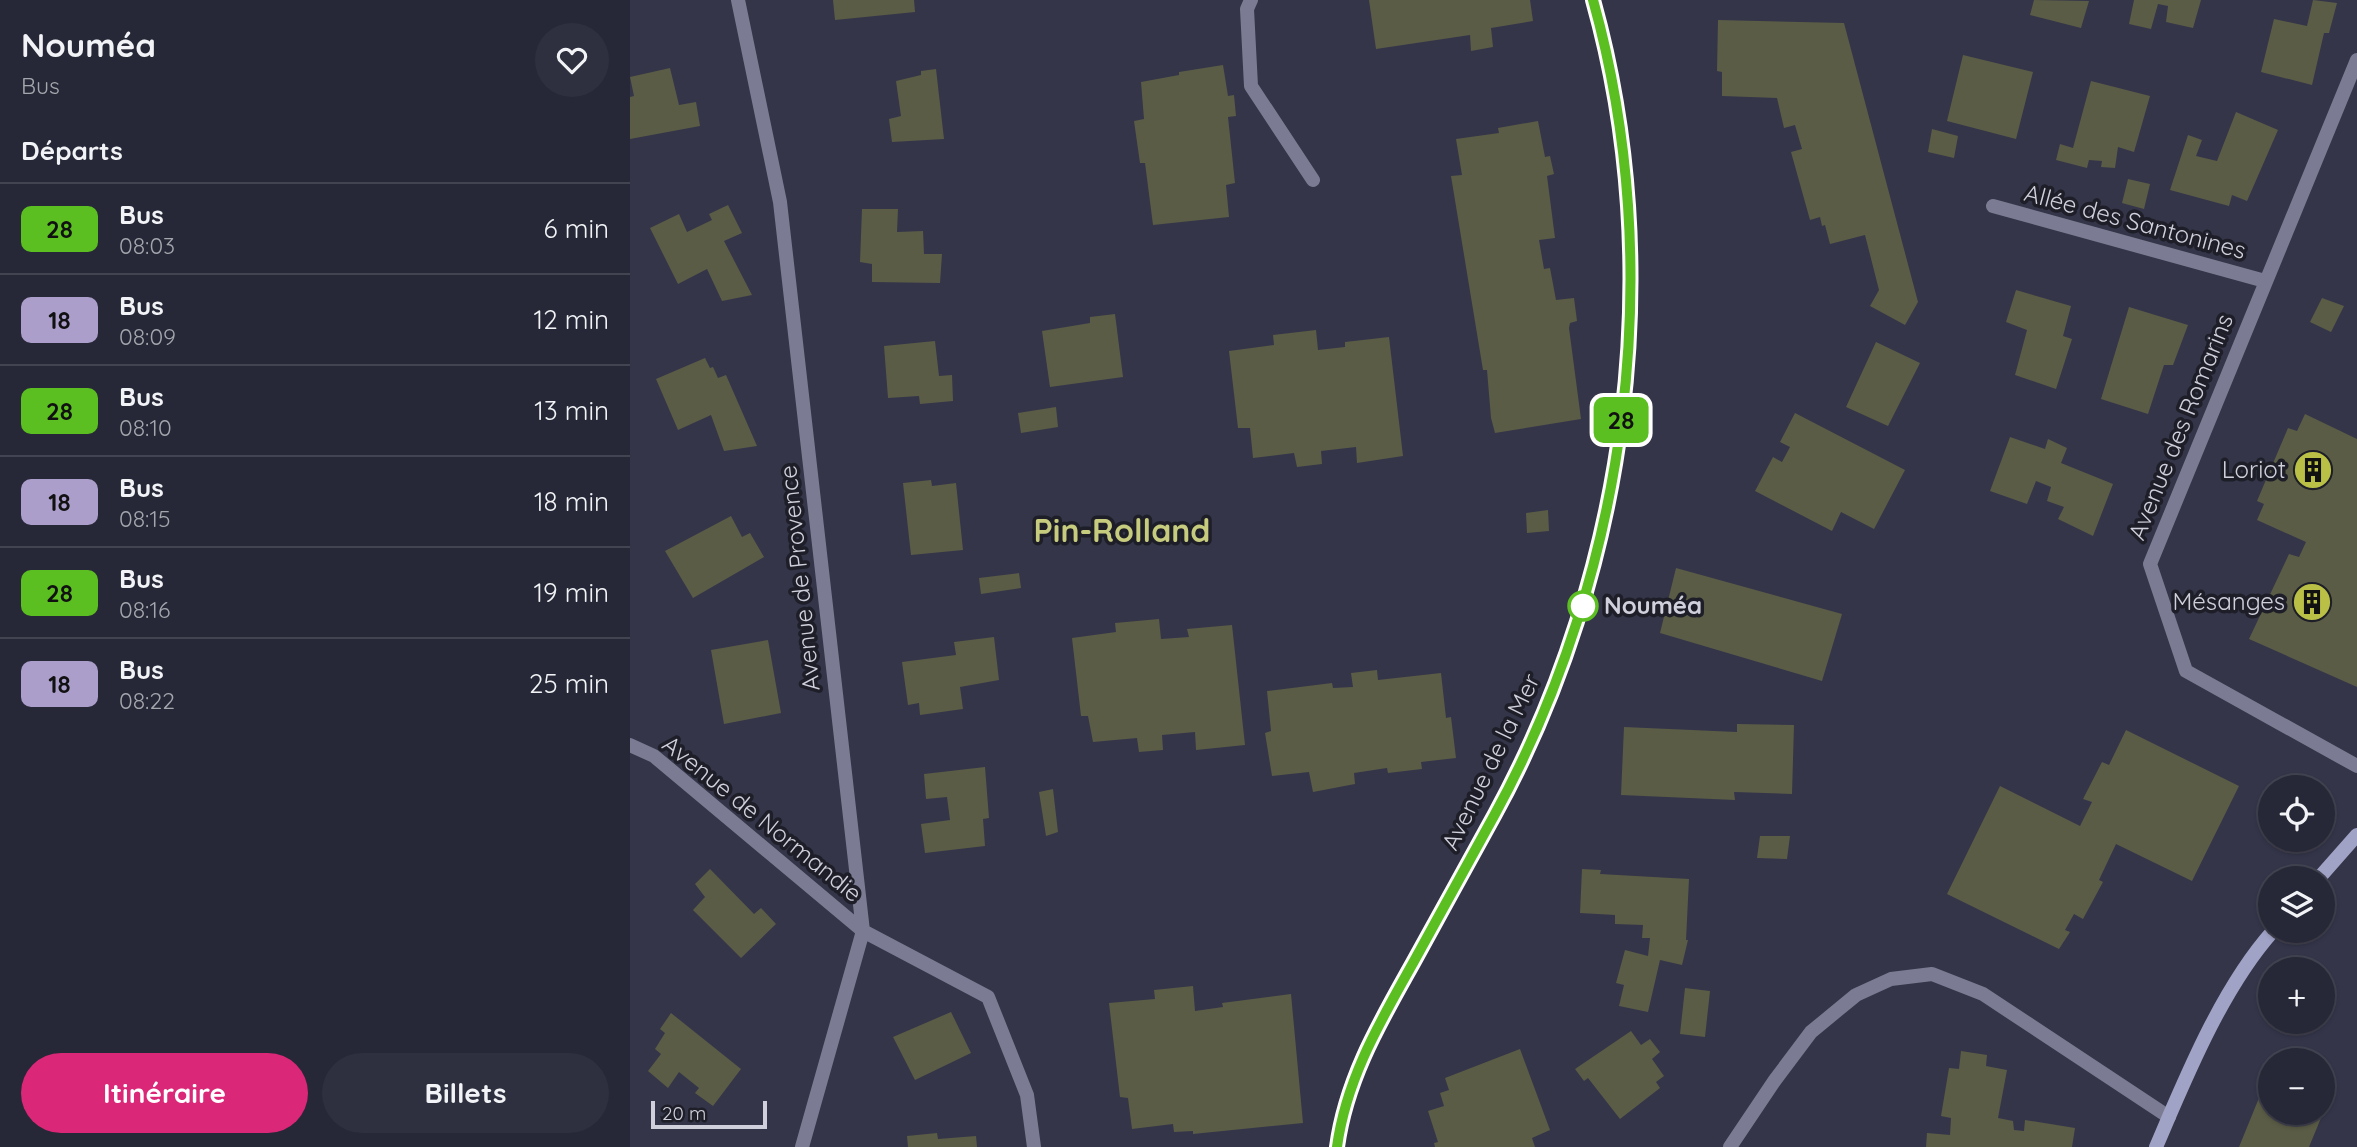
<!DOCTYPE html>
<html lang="fr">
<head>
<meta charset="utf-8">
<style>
  :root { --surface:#272837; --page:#2f303f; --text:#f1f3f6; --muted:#a4a6ad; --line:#434452; --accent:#db2777 }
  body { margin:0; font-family:Quicksand,sans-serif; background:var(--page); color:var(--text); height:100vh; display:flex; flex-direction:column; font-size:26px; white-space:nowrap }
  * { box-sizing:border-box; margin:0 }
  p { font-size:23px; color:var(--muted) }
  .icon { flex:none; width:38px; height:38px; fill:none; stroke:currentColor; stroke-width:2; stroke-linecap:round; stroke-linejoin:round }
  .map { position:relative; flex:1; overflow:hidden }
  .panel { display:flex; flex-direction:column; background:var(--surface); width:630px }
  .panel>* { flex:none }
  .badge { padding:0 14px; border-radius:10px; font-size:24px; line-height:46px }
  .fabs { position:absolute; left:1628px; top:775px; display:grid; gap:14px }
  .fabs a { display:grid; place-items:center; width:77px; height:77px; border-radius:50%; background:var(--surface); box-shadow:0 2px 5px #0004,0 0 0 2px var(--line); font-size:35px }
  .scale { position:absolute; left:21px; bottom:18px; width:116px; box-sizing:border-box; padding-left:7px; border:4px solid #d0d0dd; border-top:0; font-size:19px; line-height:24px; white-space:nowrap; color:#d0d0dd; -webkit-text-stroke:5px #1d1e27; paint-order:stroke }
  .map>.badge { position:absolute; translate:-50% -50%; box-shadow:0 0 0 4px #fff }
  h2 { padding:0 21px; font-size:26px; line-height:63px }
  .round { display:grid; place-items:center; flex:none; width:74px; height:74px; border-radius:37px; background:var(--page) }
  .summary { display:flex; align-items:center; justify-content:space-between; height:119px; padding:0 21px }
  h1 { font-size:33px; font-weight:700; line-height:52px }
  .primary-button { display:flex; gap:14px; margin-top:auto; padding:14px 21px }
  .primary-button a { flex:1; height:80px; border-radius:42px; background:var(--accent); color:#fff; font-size:28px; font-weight:700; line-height:80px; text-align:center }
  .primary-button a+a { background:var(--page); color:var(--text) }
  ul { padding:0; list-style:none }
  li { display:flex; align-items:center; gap:21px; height:91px; padding:0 21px; border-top:2px solid var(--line) }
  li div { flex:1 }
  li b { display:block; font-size:26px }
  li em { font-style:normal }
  li .badge { min-width:77px; font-weight:700; text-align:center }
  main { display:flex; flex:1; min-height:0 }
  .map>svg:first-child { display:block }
  .building { fill:#5a5c46 }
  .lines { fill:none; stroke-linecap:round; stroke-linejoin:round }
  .lane { stroke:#7b7c93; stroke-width:14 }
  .street { stroke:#7b7c93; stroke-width:14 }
  .secondary { stroke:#a1a3c6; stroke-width:14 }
  .line-casing { stroke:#fff; stroke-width:16 }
  .line { stroke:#5bbf21; stroke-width:10 }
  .stop-dot { fill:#fff; stroke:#5bbf21; stroke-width:3.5 }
  .labels { text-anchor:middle; stroke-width:7; stroke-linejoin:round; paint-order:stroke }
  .street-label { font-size:24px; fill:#d0d0dd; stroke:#1d1e27 }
  .poi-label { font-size:24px; fill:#d0d0dd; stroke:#1d1e27; text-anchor:end }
  .stop-label { font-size:24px; font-weight:bold; fill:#d0d0dd; stroke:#1d1e27; text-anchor:start }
  .district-label { font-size:32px; font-weight:bold; fill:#c6cb7e; stroke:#1d1e27 }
</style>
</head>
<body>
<main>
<section class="panel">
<div class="summary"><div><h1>Nouméa</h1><p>Bus</p></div><a class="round"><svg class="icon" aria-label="heart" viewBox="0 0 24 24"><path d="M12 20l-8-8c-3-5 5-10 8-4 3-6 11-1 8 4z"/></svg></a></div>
<h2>Départs</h2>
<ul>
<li><span class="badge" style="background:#5bbf21;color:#111">28</span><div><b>Bus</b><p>08:03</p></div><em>6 min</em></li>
<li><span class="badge" style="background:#ab9ecb;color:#111">18</span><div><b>Bus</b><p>08:09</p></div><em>12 min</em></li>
<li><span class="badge" style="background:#5bbf21;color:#111">28</span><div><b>Bus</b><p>08:10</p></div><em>13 min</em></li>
<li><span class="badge" style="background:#ab9ecb;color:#111">18</span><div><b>Bus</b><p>08:15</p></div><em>18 min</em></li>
<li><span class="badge" style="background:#5bbf21;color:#111">28</span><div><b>Bus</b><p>08:16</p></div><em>19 min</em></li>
<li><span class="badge" style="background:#ab9ecb;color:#111">18</span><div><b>Bus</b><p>08:22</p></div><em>25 min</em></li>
</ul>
<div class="primary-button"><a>Itinéraire</a><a>Billets</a></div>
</section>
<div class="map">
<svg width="1727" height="1147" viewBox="0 0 1727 1147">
  <rect width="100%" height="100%" fill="#343549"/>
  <path class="building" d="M 203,0 L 284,0 L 285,12 L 205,20 Z
    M 739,0 L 900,0 L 903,21 L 861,28 L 863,47 L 841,51 L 840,35 L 746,49 Z
    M 1404,0 L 1459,1 L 1451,28 L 1400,15 Z
    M 1504,0 L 1571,0 L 1563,28 L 1536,22 L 1538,6 L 1528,4 L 1521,29 L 1499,24 Z
    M 1683,0 L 1707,3 L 1699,33 L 1694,33 L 1682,85 L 1631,72 L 1644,19 L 1677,26 Z
    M 1088,20 L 1214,23 L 1288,302 L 1275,325 L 1240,306 L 1249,290 L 1235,235 L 1200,244 L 1195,225 L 1192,226 L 1190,217 L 1180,220 L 1161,152 L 1172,149 L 1165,125 L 1154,128 L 1147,98 L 1092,96 L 1092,72 L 1087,71 Z
    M 1333,55 L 1403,72 L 1386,139 L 1317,121 Z
    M 593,65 L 598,96 L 604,95 L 606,116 L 598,117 L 605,183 L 596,185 L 599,217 L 523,225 L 515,163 L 510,163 L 504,121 L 514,119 L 511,82 L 549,75 L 549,72 Z
    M 40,68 L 49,105 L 66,102 L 70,126 L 0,139 L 0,97 L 4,96 L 0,77 Z
    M 306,69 L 314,139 L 262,142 L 259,119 L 271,116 L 266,81 L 291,75 L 291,71 Z
    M 1461,81 L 1520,96 L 1504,152 L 1488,147 L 1485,168 L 1471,167 L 1472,161 L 1459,160 L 1457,168 L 1426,160 L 1430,144 L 1443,148 Z
    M 1606,112 L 1648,130 L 1617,201 L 1602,195 L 1599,206 L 1540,190 L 1558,135 L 1572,140 L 1566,156 L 1587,161 Z
    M 908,121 L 915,157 L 920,156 L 924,174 L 917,176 L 925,238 L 909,240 L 914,269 L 920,268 L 926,300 L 944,298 L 947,321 L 940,323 L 939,328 L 951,419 L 865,433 L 861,418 L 857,370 L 853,370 L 821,176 L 832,175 L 826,139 L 869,133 L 868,128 Z
    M 1302,129 L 1328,136 L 1324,158 L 1298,152 Z
    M 1498,179 L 1520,184 L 1514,209 L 1492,203 Z
    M 98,205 L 112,233 L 94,241 L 122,295 L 92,301 L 77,269 L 48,284 L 20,228 L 49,214 L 57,232 L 82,220 L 79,214 Z
    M 232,209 L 268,209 L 267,232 L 293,231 L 294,254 L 312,254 L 310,283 L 242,282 L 242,264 L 230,262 Z
    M 1386,290 L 1441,306 L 1433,336 L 1442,339 L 1426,389 L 1385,375 L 1397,330 L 1376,322 Z
    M 1692,298 L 1714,306 L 1701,332 L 1680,322 Z
    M 1499,307 L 1558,325 L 1543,365 L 1534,365 L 1518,414 L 1471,399 Z
    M 485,314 L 493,377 L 420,387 L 412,331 L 460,323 L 460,317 Z
    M 686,330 L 688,350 L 715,347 L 715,342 L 759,337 L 773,456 L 727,463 L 726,447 L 691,451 L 692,464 L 667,467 L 664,453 L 623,458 L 620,428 L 608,428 L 599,351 L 644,345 L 643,335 Z
    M 305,341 L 309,376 L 322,375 L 323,401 L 290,404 L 289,396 L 258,398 L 254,346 Z
    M 1246,342 L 1290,363 L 1258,426 L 1216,407 Z
    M 75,358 L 80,368 L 83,367 L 88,378 L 96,375 L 127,446 L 94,451 L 81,415 L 48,430 L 26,379 Z
    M 426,407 L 428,427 L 391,433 L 388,413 Z
    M 1165,413 L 1275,470 L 1244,529 L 1211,512 L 1202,531 L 1125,491 L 1143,457 L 1152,462 L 1160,447 L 1150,442 Z
    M 1675,414 L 1727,439 L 1727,687 L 1619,639 L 1659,554 L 1669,557 L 1676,542 L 1627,520 L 1634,504 L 1627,501 L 1658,428 L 1667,431 Z
    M 1380,437 L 1415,449 L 1418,439 L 1437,448 L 1431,463 L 1483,484 L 1463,536 L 1428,519 L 1434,507 L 1417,501 L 1421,487 L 1406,481 L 1397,504 L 1360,491 Z
    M 301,480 L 302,486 L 326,483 L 333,550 L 281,555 L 273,483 Z
    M 918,510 L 919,531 L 897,533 L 896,513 Z
    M 101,516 L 112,537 L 120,533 L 134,557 L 63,598 L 35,551 Z
    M 1046,568 L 1212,614 L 1192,681 L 1030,633 Z
    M 389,573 L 391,588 L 351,594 L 349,578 Z
    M 529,619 L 531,639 L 559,637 L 557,629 L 602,625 L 615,745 L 566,750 L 565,732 L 532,735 L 533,750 L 509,752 L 507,738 L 463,742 L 458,716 L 451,716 L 442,638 L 486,632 L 485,623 Z
    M 364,637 L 369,680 L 330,687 L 333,709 L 290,715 L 289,703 L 278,705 L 272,662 L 326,655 L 324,642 Z
    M 138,640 L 151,713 L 94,724 L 81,650 Z
    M 747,670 L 748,680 L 811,673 L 816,718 L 821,717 L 826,758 L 791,762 L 792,769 L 758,773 L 757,768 L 724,773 L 725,784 L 683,792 L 679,772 L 642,776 L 635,733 L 641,731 L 637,691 L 702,683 L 703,688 L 723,687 L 721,673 Z
    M 1107,724 L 1164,725 L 1162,794 L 1104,792 L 1105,800 L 991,795 L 994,727 L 1107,732 Z
    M 1496,730 L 1609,786 L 1562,881 L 1486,844 L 1469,880 L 1473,882 L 1453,919 L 1444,914 L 1435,930 L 1440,932 L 1429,949 L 1317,894 L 1370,786 L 1450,826 L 1462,802 L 1453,799 L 1472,762 L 1479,765 Z
    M 355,767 L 359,818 L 353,819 L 355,846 L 295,853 L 291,824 L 320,820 L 317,797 L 296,799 L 294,774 Z
    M 423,789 L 428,832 L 416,836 L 409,792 Z
    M 1130,836 L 1160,836 L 1157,859 L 1127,858 Z
    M 80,869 L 124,914 L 131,908 L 146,924 L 111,958 L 63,910 L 75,897 L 65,884 Z
    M 952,869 L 971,870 L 970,874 L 1059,879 L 1056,940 L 1058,940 L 1052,965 L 1030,960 L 1018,1012 L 989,1006 L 994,985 L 986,983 L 995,950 L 1018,956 L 1020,938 L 1012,938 L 1013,925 L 985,924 L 985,915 L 950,913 Z
    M 563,986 L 565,1011 L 593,1007 L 592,1003 L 661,994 L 673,1123 L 563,1134 L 563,1131 L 544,1132 L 543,1124 L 502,1129 L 498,1098 L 490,1097 L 479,1003 L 525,999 L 524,990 Z
    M 1055,988 L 1080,991 L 1075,1037 L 1050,1034 Z
    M 321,1012 L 341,1053 L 285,1080 L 263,1037 Z
    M 41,1013 L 111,1069 L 83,1106 L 65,1093 L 69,1088 L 49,1072 L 38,1088 L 18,1071 L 31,1054 L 25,1049 L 35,1033 L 30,1029 Z
    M 1001,1031 L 1011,1045 L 1020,1039 L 1030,1052 L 1022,1059 L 1034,1076 L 1026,1082 L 1030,1088 L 990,1119 L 958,1078 L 954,1081 L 945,1069 Z
    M 890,1049 L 920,1130 L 902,1138 L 905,1147 L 805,1147 L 804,1143 L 808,1142 L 798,1111 L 814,1106 L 810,1093 L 819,1090 L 815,1078 Z
    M 1331,1051 L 1357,1055 L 1356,1066 L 1377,1070 L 1368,1118 L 1383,1121 L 1384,1130 L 1394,1131 L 1395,1120 L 1445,1128 L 1442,1147 L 1296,1147 L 1297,1133 L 1320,1135 L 1321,1118 L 1311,1116 L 1319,1068 L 1329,1069 Z
    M 1640,1071 L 1640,1113 L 1692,1113 L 1692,1078 L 1705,1084 L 1679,1147 L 1609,1147 Z
    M 307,1133 L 308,1139 L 346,1136 L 347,1147 L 278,1147 L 277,1136 Z"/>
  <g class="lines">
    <path class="lane" d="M 621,0 L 617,9 L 621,86 L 683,180"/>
    <path class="street" d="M 108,0 L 150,202 L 233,931 L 172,1147
      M 1727,60 L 1520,564 L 1556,671 L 1727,766
      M 1363,206 L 1635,281
      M 0,745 L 24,756 L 233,931 L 358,997 L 397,1095 L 404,1147
      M 1100,1147 L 1145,1080 L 1181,1032 L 1226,995 L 1261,979 L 1302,974 L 1353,994 L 1539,1117"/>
    <path class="secondary" d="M 1689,878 L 1727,835
      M 707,1147 C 715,1079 750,1021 783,963 C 810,913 838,864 865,814 C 998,569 1038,270 963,0
      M 1526,1147 C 1556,1077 1592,988 1643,931"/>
  </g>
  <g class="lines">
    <g class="line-casing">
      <path id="line" d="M 707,1147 C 716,1079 750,1022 783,963 C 810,913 838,864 865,814 C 998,570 1038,268 963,0"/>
    </g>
    <use href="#line" class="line"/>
  </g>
  <defs>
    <g id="building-disc" transform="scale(2.0125)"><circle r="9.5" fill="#bac045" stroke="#1d1e27"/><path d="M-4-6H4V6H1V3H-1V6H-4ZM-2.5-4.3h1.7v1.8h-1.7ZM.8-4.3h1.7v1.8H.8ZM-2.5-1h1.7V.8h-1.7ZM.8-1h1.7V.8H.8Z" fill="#111"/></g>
  </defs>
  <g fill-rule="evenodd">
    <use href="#building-disc" x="1683" y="470"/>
    <use href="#building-disc" x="1682" y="602"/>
  </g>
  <circle class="stop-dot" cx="953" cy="606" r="14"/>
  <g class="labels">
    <g class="street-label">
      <text transform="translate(1505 222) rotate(15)" y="8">Allée des Santonines</text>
      <text transform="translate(1551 427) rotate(-68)" y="8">Avenue des Romarins</text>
      <text transform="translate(170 578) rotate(-96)" y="8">Avenue de Provence</text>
      <text transform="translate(861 762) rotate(-64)" y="8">Avenue de la Mer</text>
      <text transform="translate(132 819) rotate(39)" y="8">Avenue de Normandie</text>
    </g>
    <g class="poi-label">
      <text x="1656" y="478">Loriot</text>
      <text x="1655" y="610">Mésanges</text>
    </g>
    <g class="stop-label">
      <text x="974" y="614">Nouméa</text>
    </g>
    <g class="district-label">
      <text x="492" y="542">Pin-Rolland</text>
    </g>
  </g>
</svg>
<div class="fabs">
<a><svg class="icon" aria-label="locate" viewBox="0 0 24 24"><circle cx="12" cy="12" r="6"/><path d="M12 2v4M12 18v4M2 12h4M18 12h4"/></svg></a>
<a><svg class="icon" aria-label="layers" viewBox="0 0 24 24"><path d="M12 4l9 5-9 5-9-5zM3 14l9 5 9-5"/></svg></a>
<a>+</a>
<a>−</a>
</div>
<div class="scale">20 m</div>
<b class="badge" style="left:991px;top:420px;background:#5bbf21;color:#111">28</b>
</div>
</main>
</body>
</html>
